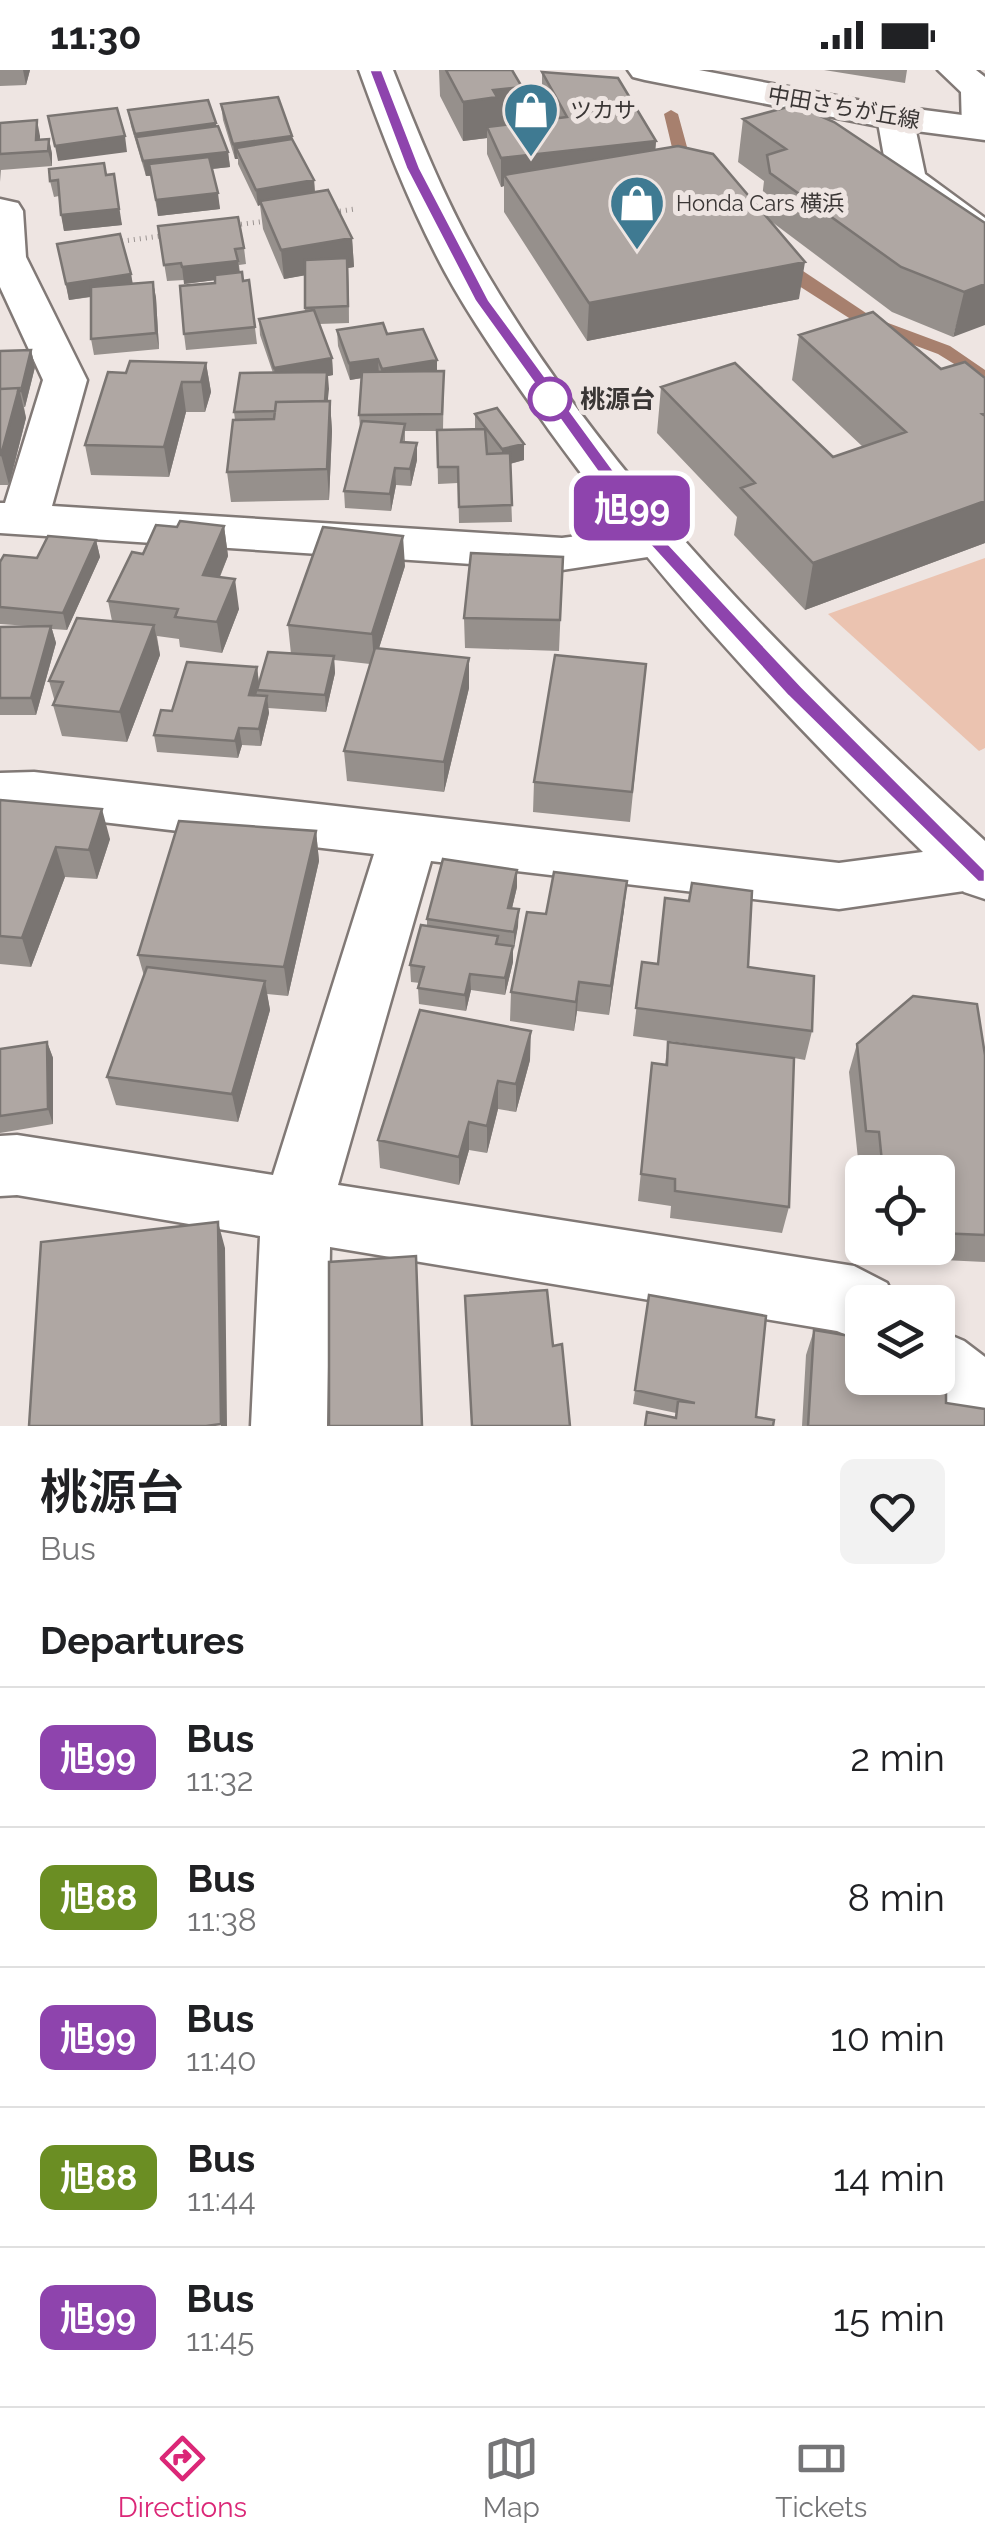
<!DOCTYPE html>
<html lang="en">
<head>
<meta charset="utf-8">
<style>
  :root { --surface:#fff; --page:#f2f2f2; --text:#202124; --muted:#757577; --line:#e0e0e0; --accent:#db2777 }
  body { margin:0; font-family:Raleway,"Noto Sans JP",sans-serif; background:var(--page); color:var(--text); height:100vh; display:flex; flex-direction:column; font-size:38px; white-space:nowrap }
  * { box-sizing:border-box; margin:0 }
  p { font-size:32px; color:var(--muted) }
  .icon { flex:none; width:55px; height:55px; fill:none; stroke:currentColor; stroke-width:2; stroke-linecap:round; stroke-linejoin:round }
  .map { position:relative; height:1356px; overflow:hidden }
  .drawer { display:flex; flex-direction:column; background:var(--surface); flex:1 }
  .drawer>* { flex:none }
  .badge { padding:0 20px; border-radius:15px; font-size:35px; line-height:65px }
  .buttons { position:absolute; left:845px; top:1085px; display:grid; gap:20px }
  .buttons a { display:grid; place-items:center; width:110px; height:110px; border-radius:15px; background:var(--surface); box-shadow:0 5px 15px #0003; font-size:50px }
  .map>.badge { position:absolute; translate:-50% -50%; box-shadow:0 0 0 5px #fff }
  h2 { padding:0 40px; font-size:38px; line-height:90px }
  .round { display:grid; place-items:center; flex:none; width:105px; height:105px; border-radius:15px; background:var(--page) }
  .overview { display:flex; align-items:center; justify-content:space-between; height:170px; padding:0 40px }
  h1 { font-size:48px; font-weight:600; line-height:75px }
  ul { padding:0; list-style:none }
  li { display:flex; align-items:center; gap:30px; height:140px; padding:0 40px; border-top:2px solid var(--line) }
  li div { flex:1 }
  li b { display:block; font-size:38px }
  li em { font-style:normal }
  li .badge { min-width:110px; font-weight:700; text-align:center }
  .status { display:flex; justify-content:space-between; align-items:center; height:70px; padding:0 50px; background:var(--surface); direction:ltr }
  .status svg { height:28px; fill:currentColor }
  .dock { display:flex; justify-content:space-around; align-items:center; height:140px; border-top:2px solid var(--line); background:var(--surface); font-size:28px; color:var(--muted) }
  .dock a { display:grid; justify-items:center; gap:5px }
  .dock .on { color:var(--accent) }
  .map>svg:first-child { display:block }
  .green { fill:#ebc3b0 }
  .lines { fill:none; stroke-linecap:round; stroke-linejoin:round }
  .stream { fill:#a7806e; fill-rule:evenodd }
  .minor-casing { stroke:#817976; stroke-width:5 }
  .tertiary-casing { stroke:#817976; stroke-width:5 }
  .path { stroke:#9a9391; stroke-width:5; stroke-dasharray:1 5; stroke-linecap:butt }
  .minor { fill:#fff; fill-rule:evenodd }
  .tertiary { fill:#fff; fill-rule:evenodd }
  .wall { fill:#96908c }
  .shaded-wall { fill:#7a7572 }
  .building { fill:#afa7a3; stroke:#7a7572; stroke-width:2.5 }
  .line { fill:#8e44ad; stroke:#fff; stroke-width:2.5 }
  .stop-dot { fill:#fff; stroke:#8e44ad; stroke-width:5 }
  .labels { text-anchor:middle; stroke-width:10; stroke-linejoin:round; paint-order:stroke }
  .far-street-label { font-size:22px; fill:#3a3635; stroke:#eee5e2 }
  .far-poi-label { font-size:22px; fill:#3a3635; stroke:#eee5e2; text-anchor:start }
  .stop-label { font-size:25px; font-weight:bold; fill:#3a3635; stroke:#eee5e2; text-anchor:start }
</style>
</head>
<body>
<div class="status"><b>11:30</b><svg viewBox="0 0 49 12"><path d="M0 12V9h3v3zM5 12V6h3v6zM10 12V3h3v9zM15 12V0h3v12zM26 1h20v11H26zM47 4h2v5h-2z"/></svg></div>
<div class="map">
<svg width="985" height="1356" viewBox="0 0 985 1356">
  <rect width="100%" height="100%" fill="#eee5e2"/>
  <path class="green" d="M 985,488 L 985,678 L 979,681 L 828,544 Z"/>
  <g class="lines">
    <path class="stream" d="M 671,40 L 678,44 L 690,88 L 703,96 L 703,102 L 693,102 L 675,90 L 664,44 Z
      M 782,187 L 872,247 L 950,276 L 985,300 L 985,313 L 938,284 L 860,255 L 785,207 L 774,192 Z"/>
    <g class="minor-casing">
      <path id="minor" d="M 938,0 L 976,0 L 985,7 L 985,69 L 967,67 L 962,59 L 961,22 Z
        M 895,36 L 908,39 L 913,47 L 925,104 L 985,148 L 985,179 L 971,175 L 888,109 L 877,47 L 882,39 Z
        M 0,129 L 18,133 L 23,141 L 26,187 L 87,310 L 52,436 L 562,468 L 657,456 L 674,461 L 681,472 L 674,483 L 562,500 L 0,463 L 0,433 L 5,433 L 43,310 L 0,217 Z
        M 34,702 L 839,793 L 976,775 L 985,778 L 985,818 L 839,839 L 431,791 L 338,1115 L 854,1196 L 887,1213 L 896,1232 L 862,1232 L 862,1271 L 837,1261 L 330,1177 L 327,1356 L 251,1356 L 260,1166 L 17,1125 L 0,1126 L 0,1066 L 17,1065 L 273,1105 L 374,784 L 34,744 L 0,745 L 0,703 Z
        M 938,1260 L 964,1271 L 985,1287 L 985,1356 L 955,1356 L 912,1321 L 906,1308 L 938,1308 Z"/>
    </g>
    <g class="tertiary-casing">
      <path id="tertiary" d="M 359,0 L 393,0 C 421,71 450,142 489,207 C 617,422 802,602 985,771 L 985,829 L 964,822 C 815,678 671,529 549,360 C 513,309 475,257 445,202 C 410,137 384,69 359,0 Z
        M 628,0 L 699,0 L 878,34 L 985,48 L 985,70 L 878,56 L 645,10 L 633,7 Z"/>
    </g>
    <path class="path" d="M 334,142 L 355,139
      M 235,155 L 267,151
      M 116,172 L 168,165"/>
    <use href="#minor" class="minor"/>
    <use href="#tertiary" class="tertiary"/>
  </g>
  <path class="wall" d="M 0,0 L 30,0 L 26,15 L 0,16 Z
    M 439,0 L 512,0 L 522,17 L 522,53 L 552,49 L 542,29 L 542,2 L 656,71 L 655,80 L 764,145 L 762,128 L 764,111 L 738,92 L 743,49 L 985,153 L 953,267 L 892,242 L 768,149 L 799,229 L 587,271 L 504,142 L 504,116 L 501,117 L 487,84 L 487,68 L 463,71 L 440,26 Z
    M 824,0 L 907,0 L 905,13 Z
    M 221,34 L 293,70 L 314,110 L 315,122 L 352,168 L 354,197 L 348,198 L 349,253 L 319,254 L 332,288 L 333,305 L 328,306 L 328,331 L 330,331 L 332,361 L 329,430 L 231,432 L 227,402 L 235,350 L 234,342 L 273,303 L 260,265 L 259,249 L 305,242 L 305,205 L 284,209 L 263,159 L 260,135 L 258,136 L 238,94 L 238,89 L 235,89 L 223,50 Z
    M 128,40 L 216,56 L 228,82 L 230,97 L 212,99 L 220,139 L 158,146 L 151,106 L 146,106 L 131,56 Z
    M 0,53 L 40,66 L 40,69 L 49,69 L 52,84 L 52,96 L 1,100 L 0,112 Z
    M 107,105 L 122,155 L 64,161 L 59,126 L 54,127 L 50,111 Z
    M 158,156 L 244,178 L 246,194 L 239,195 L 240,203 L 243,211 L 249,210 L 257,274 L 186,280 L 184,264 L 215,213 L 215,210 L 184,214 L 184,210 L 167,211 Z
    M 57,174 L 131,204 L 132,214 L 153,212 L 156,228 L 159,279 L 94,285 L 91,269 L 91,227 L 69,230 Z
    M 337,260 L 387,264 L 437,290 L 437,302 L 444,301 L 443,360 L 475,359 L 475,344 L 524,374 L 524,390 L 510,394 L 512,452 L 459,453 L 458,413 L 438,414 L 437,361 L 405,361 L 405,373 L 417,373 L 417,390 L 411,416 L 396,415 L 391,441 L 345,438 L 344,421 L 360,358 L 359,345 L 362,308 L 350,310 L 338,276 Z
    M 799,265 L 941,299 L 985,308 L 985,473 L 805,540 L 734,465 L 737,447 L 657,363 L 661,317 L 833,387 L 863,377 L 792,310 Z
    M 31,280 L 35,297 L 25,337 L 24,337 L 26,348 L 9,415 L 0,415 L 0,281 Z
    M 206,293 L 211,322 L 205,342 L 186,342 L 169,407 L 91,405 L 85,375 L 126,303 Z
    M 224,456 L 228,486 L 220,507 L 239,539 L 222,583 L 180,577 L 179,569 L 157,566 L 160,585 L 127,672 L 62,666 L 53,635 L 55,632 L 49,611 L 112,551 L 108,531 L 143,484 L 177,457 Z
    M 96,470 L 100,487 L 67,560 L 52,559 L 56,573 L 36,645 L 0,645 L 0,557 L 29,556 L 0,554 L 0,492 L 37,488 Z
    M 563,487 L 559,581 L 465,578 L 464,548 Z
    M 405,496 L 379,578 L 469,618 L 444,722 L 347,711 L 344,681 L 370,594 L 334,590 L 335,603 L 326,642 L 268,638 L 269,643 L 261,676 L 242,675 L 238,688 L 157,682 L 154,665 L 172,641 L 257,597 L 259,613 L 291,584 L 288,555 Z
    M 646,594 L 630,752 L 533,742 L 534,712 Z
    M 0,730 L 110,769 L 97,809 L 65,807 L 31,897 L 0,894 Z
    M 316,761 L 319,791 L 288,926 L 267,924 L 270,940 L 238,1052 L 116,1035 L 107,1007 L 144,906 L 138,885 Z
    M 627,811 L 624,840 L 609,945 L 577,941 L 574,961 L 510,951 L 511,922 L 546,844 Z
    M 517,817 L 512,838 L 518,856 L 513,879 L 513,892 L 505,925 L 471,920 L 466,941 L 419,934 L 418,918 L 420,913 L 411,912 L 410,895 L 427,856 L 427,849 Z
    M 642,892 L 657,894 L 748,897 L 812,961 L 805,990 L 794,988 L 789,1137 L 782,1163 L 670,1148 L 671,1136 L 638,1131 L 652,993 L 665,995 L 668,972 L 763,984 L 633,966 Z
    M 47,972 L 53,988 L 53,1054 L 0,1063 L 0,979 Z
    M 857,974 L 985,985 L 985,1192 L 880,1187 L 879,1178 L 938,1178 L 938,1102 L 871,1102 L 870,1089 L 858,1089 L 849,1002 Z
    M 530,990 L 516,1042 L 498,1039 L 487,1083 L 469,1080 L 459,1115 L 380,1098 L 378,1070 Z
    M 649,1225 L 756,1347 L 675,1348 L 676,1343 L 633,1334 Z
    M 814,1260 L 862,1308 L 985,1356 L 802,1356 L 806,1285 Z"/>
  <path class="shaded-wall" d="M 23,0 L 30,0 L 26,15 Z
    M 522,17 L 522,56 L 487,57 L 487,68 L 463,71 L 463,32 L 493,20 Z
    M 37,50 L 40,66 L 39,81 L 36,70 Z
    M 216,53 L 217,68 L 136,67 L 138,79 L 135,64 Z
    M 125,66 L 127,82 L 58,91 L 55,76 Z
    M 292,66 L 294,82 L 236,78 L 238,89 L 235,89 L 233,74 Z
    M 49,69 L 52,84 L 52,96 L 48,81 Z
    M 656,71 L 654,99 L 504,105 L 504,116 L 501,117 L 501,88 Z
    M 228,82 L 230,97 L 146,106 L 143,91 Z
    M 114,104 L 122,155 L 64,161 L 61,145 Z
    M 314,110 L 315,126 L 260,131 L 260,135 L 258,136 L 256,120 Z
    M 218,123 L 220,139 L 158,146 L 156,130 Z
    M 352,168 L 354,197 L 348,198 L 349,253 L 347,198 L 284,209 L 281,180 Z
    M 238,191 L 240,207 L 184,214 L 182,197 Z
    M 805,192 L 799,229 L 587,271 L 589,233 Z
    M 131,204 L 134,220 L 69,230 L 66,214 Z
    M 153,212 L 156,228 L 159,279 L 156,263 Z
    M 985,214 L 985,255 L 953,267 L 964,222 Z
    M 31,280 L 35,297 L 25,337 L 21,321 Z
    M 332,288 L 333,305 L 328,306 L 329,319 L 325,357 L 276,314 L 274,298 Z
    M 378,289 L 379,305 L 350,310 L 349,293 Z
    M 437,290 L 437,306 L 383,315 L 382,299 Z
    M 206,293 L 211,322 L 205,342 L 201,312 Z
    M 182,312 L 186,342 L 169,407 L 164,377 Z
    M 19,318 L 26,348 L 9,415 L 1,385 Z
    M 330,331 L 332,361 L 329,430 L 327,399 Z
    M 417,373 L 417,390 L 411,416 L 410,399 Z
    M 524,374 L 524,390 L 502,396 L 502,379 Z
    M 395,398 L 396,415 L 391,441 L 390,424 Z
    M 985,431 L 985,473 L 805,540 L 813,493 Z
    M 224,456 L 228,486 L 208,535 L 203,505 Z
    M 403,466 L 405,496 L 374,594 L 372,564 Z
    M 96,470 L 100,487 L 67,560 L 63,543 Z
    M 235,509 L 239,539 L 222,583 L 217,552 Z
    M 154,555 L 160,585 L 127,672 L 120,642 Z
    M 51,556 L 56,573 L 36,645 L 31,628 Z
    M 334,586 L 335,603 L 326,642 L 325,625 Z
    M 469,588 L 469,618 L 444,722 L 444,692 Z
    M 257,597 L 259,614 L 252,642 L 249,625 Z
    M 267,626 L 269,643 L 261,676 L 259,659 Z
    M 239,658 L 242,675 L 238,688 L 235,671 Z
    M 102,739 L 110,769 L 97,809 L 89,780 Z
    M 316,761 L 319,791 L 288,926 L 284,897 Z
    M 56,777 L 65,807 L 31,897 L 22,868 Z
    M 517,800 L 517,817 L 508,855 L 508,838 Z
    M 627,811 L 624,840 L 609,945 L 611,916 Z
    M 519,839 L 518,856 L 514,879 L 514,862 Z
    M 513,876 L 513,892 L 505,925 L 505,908 Z
    M 470,904 L 471,920 L 466,941 L 465,925 Z
    M 265,911 L 270,940 L 238,1052 L 232,1024 Z
    M 579,912 L 577,941 L 574,961 L 576,932 Z
    M 531,961 L 530,990 L 516,1042 L 516,1014 Z
    M 47,972 L 53,988 L 53,1054 L 48,1039 Z
    M 498,1011 L 498,1039 L 487,1083 L 487,1056 Z
    M 469,1052 L 469,1080 L 459,1115 L 459,1087 Z
    M 218,1152 L 225,1178 L 227,1356 L 221,1356 L 221,1354 Z"/>
  <path class="building" d="M 446,0 L 512,0 L 522,17 L 493,20 L 497,27 L 463,32 Z
    M 542,2 L 618,8 L 656,71 L 501,88 L 487,57 L 567,47 Z
    M 278,27 L 292,66 L 233,74 L 221,34 Z
    M 208,30 L 216,53 L 135,64 L 128,40 Z
    M 795,35 L 834,52 L 985,153 L 985,214 L 964,222 L 901,197 L 770,103 L 767,85 L 786,79 L 743,49 Z
    M 117,38 L 125,66 L 55,76 L 48,46 Z
    M 37,50 L 36,70 L 49,69 L 48,81 L 0,84 L 0,53 Z
    M 218,56 L 228,82 L 143,91 L 136,67 Z
    M 292,69 L 314,110 L 256,120 L 236,78 Z
    M 678,76 L 713,84 L 805,192 L 589,233 L 504,105 Z
    M 209,87 L 218,123 L 156,130 L 149,94 Z
    M 104,93 L 106,105 L 114,104 L 119,139 L 61,145 L 58,110 L 50,111 L 49,99 Z
    M 328,120 L 352,168 L 281,180 L 260,131 Z
    M 238,147 L 244,178 L 235,179 L 238,191 L 182,197 L 181,193 L 164,195 L 158,156 Z
    M 120,164 L 131,204 L 66,214 L 57,174 Z
    M 347,188 L 348,236 L 305,238 L 305,190 Z
    M 242,202 L 243,211 L 249,210 L 255,257 L 184,264 L 180,216 L 215,213 L 215,205 Z
    M 153,212 L 156,263 L 91,269 L 91,217 Z
    M 314,240 L 332,288 L 274,298 L 259,249 Z
    M 873,242 L 941,299 L 965,292 L 985,308 L 985,343 L 982,344 L 985,346 L 985,431 L 813,493 L 741,418 L 755,413 L 661,317 L 735,293 L 833,387 L 906,362 L 799,265 Z
    M 383,253 L 387,264 L 423,259 L 437,290 L 382,299 L 378,289 L 349,293 L 337,260 Z
    M 31,280 L 21,321 L 18,321 L 19,318 L 0,319 L 0,281 Z
    M 130,291 L 206,293 L 201,312 L 182,312 L 164,377 L 85,375 L 108,302 L 126,303 Z
    M 444,301 L 442,344 L 359,345 L 362,302 Z
    M 327,302 L 325,331 L 276,332 L 275,341 L 234,342 L 240,303 Z
    M 19,318 L 1,385 L 0,385 L 0,319 Z
    M 330,331 L 327,399 L 227,402 L 233,350 L 274,349 L 276,332 Z
    M 497,338 L 524,374 L 502,379 L 475,344 Z
    M 362,351 L 405,354 L 401,372 L 417,373 L 410,399 L 395,398 L 390,424 L 344,421 Z
    M 485,359 L 487,384 L 510,383 L 512,435 L 459,437 L 458,397 L 438,397 L 437,360 Z
    M 180,451 L 224,456 L 203,505 L 235,509 L 217,552 L 175,547 L 178,539 L 108,531 L 132,482 L 143,484 L 156,455 L 177,457 Z
    M 323,457 L 403,466 L 372,564 L 288,555 Z
    M 48,466 L 96,470 L 63,543 L 0,537 L 0,492 L 4,485 L 37,488 Z
    M 471,483 L 563,487 L 560,550 L 464,548 Z
    M 77,548 L 154,555 L 120,642 L 53,635 L 63,612 L 49,611 Z
    M 51,556 L 31,628 L 0,628 L 0,557 Z
    M 375,578 L 469,588 L 444,692 L 344,681 Z
    M 268,582 L 334,586 L 325,625 L 257,620 Z
    M 555,585 L 646,594 L 632,722 L 534,712 Z
    M 187,592 L 257,597 L 249,625 L 267,626 L 259,659 L 239,658 L 235,671 L 154,665 L 161,640 L 172,641 Z
    M 0,730 L 102,739 L 89,780 L 56,777 L 22,868 L 0,866 Z
    M 179,751 L 316,761 L 284,897 L 138,885 Z
    M 443,789 L 517,800 L 508,838 L 519,839 L 514,862 L 427,849 Z
    M 554,802 L 627,811 L 611,916 L 579,912 L 576,932 L 511,922 L 527,842 L 546,844 Z
    M 692,813 L 752,821 L 748,897 L 814,906 L 812,961 L 636,938 L 642,892 L 658,894 L 665,828 L 689,831 Z
    M 421,855 L 498,866 L 496,874 L 513,876 L 505,908 L 470,904 L 465,925 L 418,918 L 424,897 L 410,895 Z
    M 147,897 L 265,911 L 232,1024 L 107,1007 Z
    M 913,926 L 977,934 L 985,985 L 985,1165 L 938,1163 L 938,1102 L 883,1102 L 879,1062 L 866,1061 L 857,974 Z
    M 420,940 L 531,961 L 516,1014 L 498,1011 L 487,1056 L 469,1052 L 459,1087 L 378,1070 Z
    M 47,972 L 48,1039 L 0,1046 L 0,979 Z
    M 668,972 L 794,988 L 789,1137 L 675,1121 L 675,1109 L 641,1104 L 652,993 L 667,995 Z
    M 218,1152 L 221,1354 L 206,1356 L 29,1356 L 41,1172 Z
    M 416,1186 L 422,1356 L 329,1356 L 329,1192 Z
    M 547,1220 L 553,1276 L 562,1274 L 570,1356 L 472,1356 L 465,1226 Z
    M 649,1225 L 766,1246 L 756,1347 L 774,1350 L 773,1356 L 645,1356 L 647,1342 L 676,1348 L 678,1331 L 695,1333 L 635,1320 Z
    M 814,1260 L 862,1268 L 862,1308 L 913,1308 L 946,1313 L 946,1333 L 985,1339 L 985,1356 L 808,1356 Z"/>
  <path class="line" d="M 369,0 L 382,0 L 420,98 L 489,230 L 663,468 L 802,617 L 985,800 L 985,812 L 978,812 L 788,626 L 651,476 L 475,231 L 406,98 Z"/>
  <defs>
    <g id="shop-pin" transform="scale(2.875)"><path d="M0 17L-7.5 6A9.5 9.5 0 1 1 7.5 6Z" fill="#3f7a92" stroke="#eee5e2"/><path d="M-5-2.5h2.3a2.7 3.5 0 0 1 5.4 0H5L5.5 6h-11ZM-1.5-2.5h3a1.5 2.3 0 0 0-3 0Z" fill="#fff"/></g>
  </defs>
  <g fill-rule="evenodd">
    <use href="#shop-pin" x="531" y="40"/>
    <use href="#shop-pin" x="637" y="133"/>
  </g>
  <circle class="stop-dot" cx="550" cy="329" r="20"/>
  <g class="labels">
    <g class="far-street-label">
      <text transform="translate(844 37) rotate(10)" y="8">中田さちが丘線</text>
    </g>
    <g class="far-poi-label">
      <text x="570" y="48">ツカサ</text>
      <text x="676" y="141">Honda Cars 横浜</text>
    </g>
    <g class="stop-label">
      <text x="580" y="338">桃源台</text>
    </g>
  </g>
</svg>
<div class="buttons">
<a><svg class="icon" aria-label="locate" viewBox="0 0 24 24"><circle cx="12" cy="12" r="6"/><path d="M12 2v4M12 18v4M2 12h4M18 12h4"/></svg></a>
<a><svg class="icon" aria-label="layers" viewBox="0 0 24 24"><path d="M12 4l9 5-9 5-9-5zM3 14l9 5 9-5"/></svg></a>
</div>
<b class="badge" style="left:632px;top:438px;background:#8e44ad;color:#fff">旭99</b>
</div>
<section class="drawer">
<div class="overview"><div><h1>桃源台</h1><p>Bus</p></div><a class="round"><svg class="icon" aria-label="heart" viewBox="0 0 24 24"><path d="M12 20l-8-8c-3-5 5-10 8-4 3-6 11-1 8 4z"/></svg></a></div>
<h2>Departures</h2>
<ul>
<li><span class="badge" style="background:#8e44ad;color:#fff">旭99</span><div><b>Bus</b><p>11:32</p></div><em>2 min</em></li>
<li><span class="badge" style="background:#6b8e23;color:#fff">旭88</span><div><b>Bus</b><p>11:38</p></div><em>8 min</em></li>
<li><span class="badge" style="background:#8e44ad;color:#fff">旭99</span><div><b>Bus</b><p>11:40</p></div><em>10 min</em></li>
<li><span class="badge" style="background:#6b8e23;color:#fff">旭88</span><div><b>Bus</b><p>11:44</p></div><em>14 min</em></li>
<li><span class="badge" style="background:#8e44ad;color:#fff">旭99</span><div><b>Bus</b><p>11:45</p></div><em>15 min</em></li>
</ul>
</section>
<nav class="dock">
<a class="on"><svg class="icon" aria-label="directions" viewBox="0 0 24 24"><path d="M12 3l9 9-9 9-9-9zM9 14v-3h6M13 9l2 2-2 2"/></svg>Directions</a>
<a><svg class="icon" aria-label="map" viewBox="0 0 24 24"><path d="M3 6l6-2 6 2 6-2v14l-6 2-6-2-6 2zM9 4v14M15 6v14"/></svg>Map</a>
<a><svg class="icon" aria-label="tickets" viewBox="0 0 24 24"><path d="M3 7h18v10H3zM15 7v10"/></svg>Tickets</a>
</nav>
</body>
</html>
